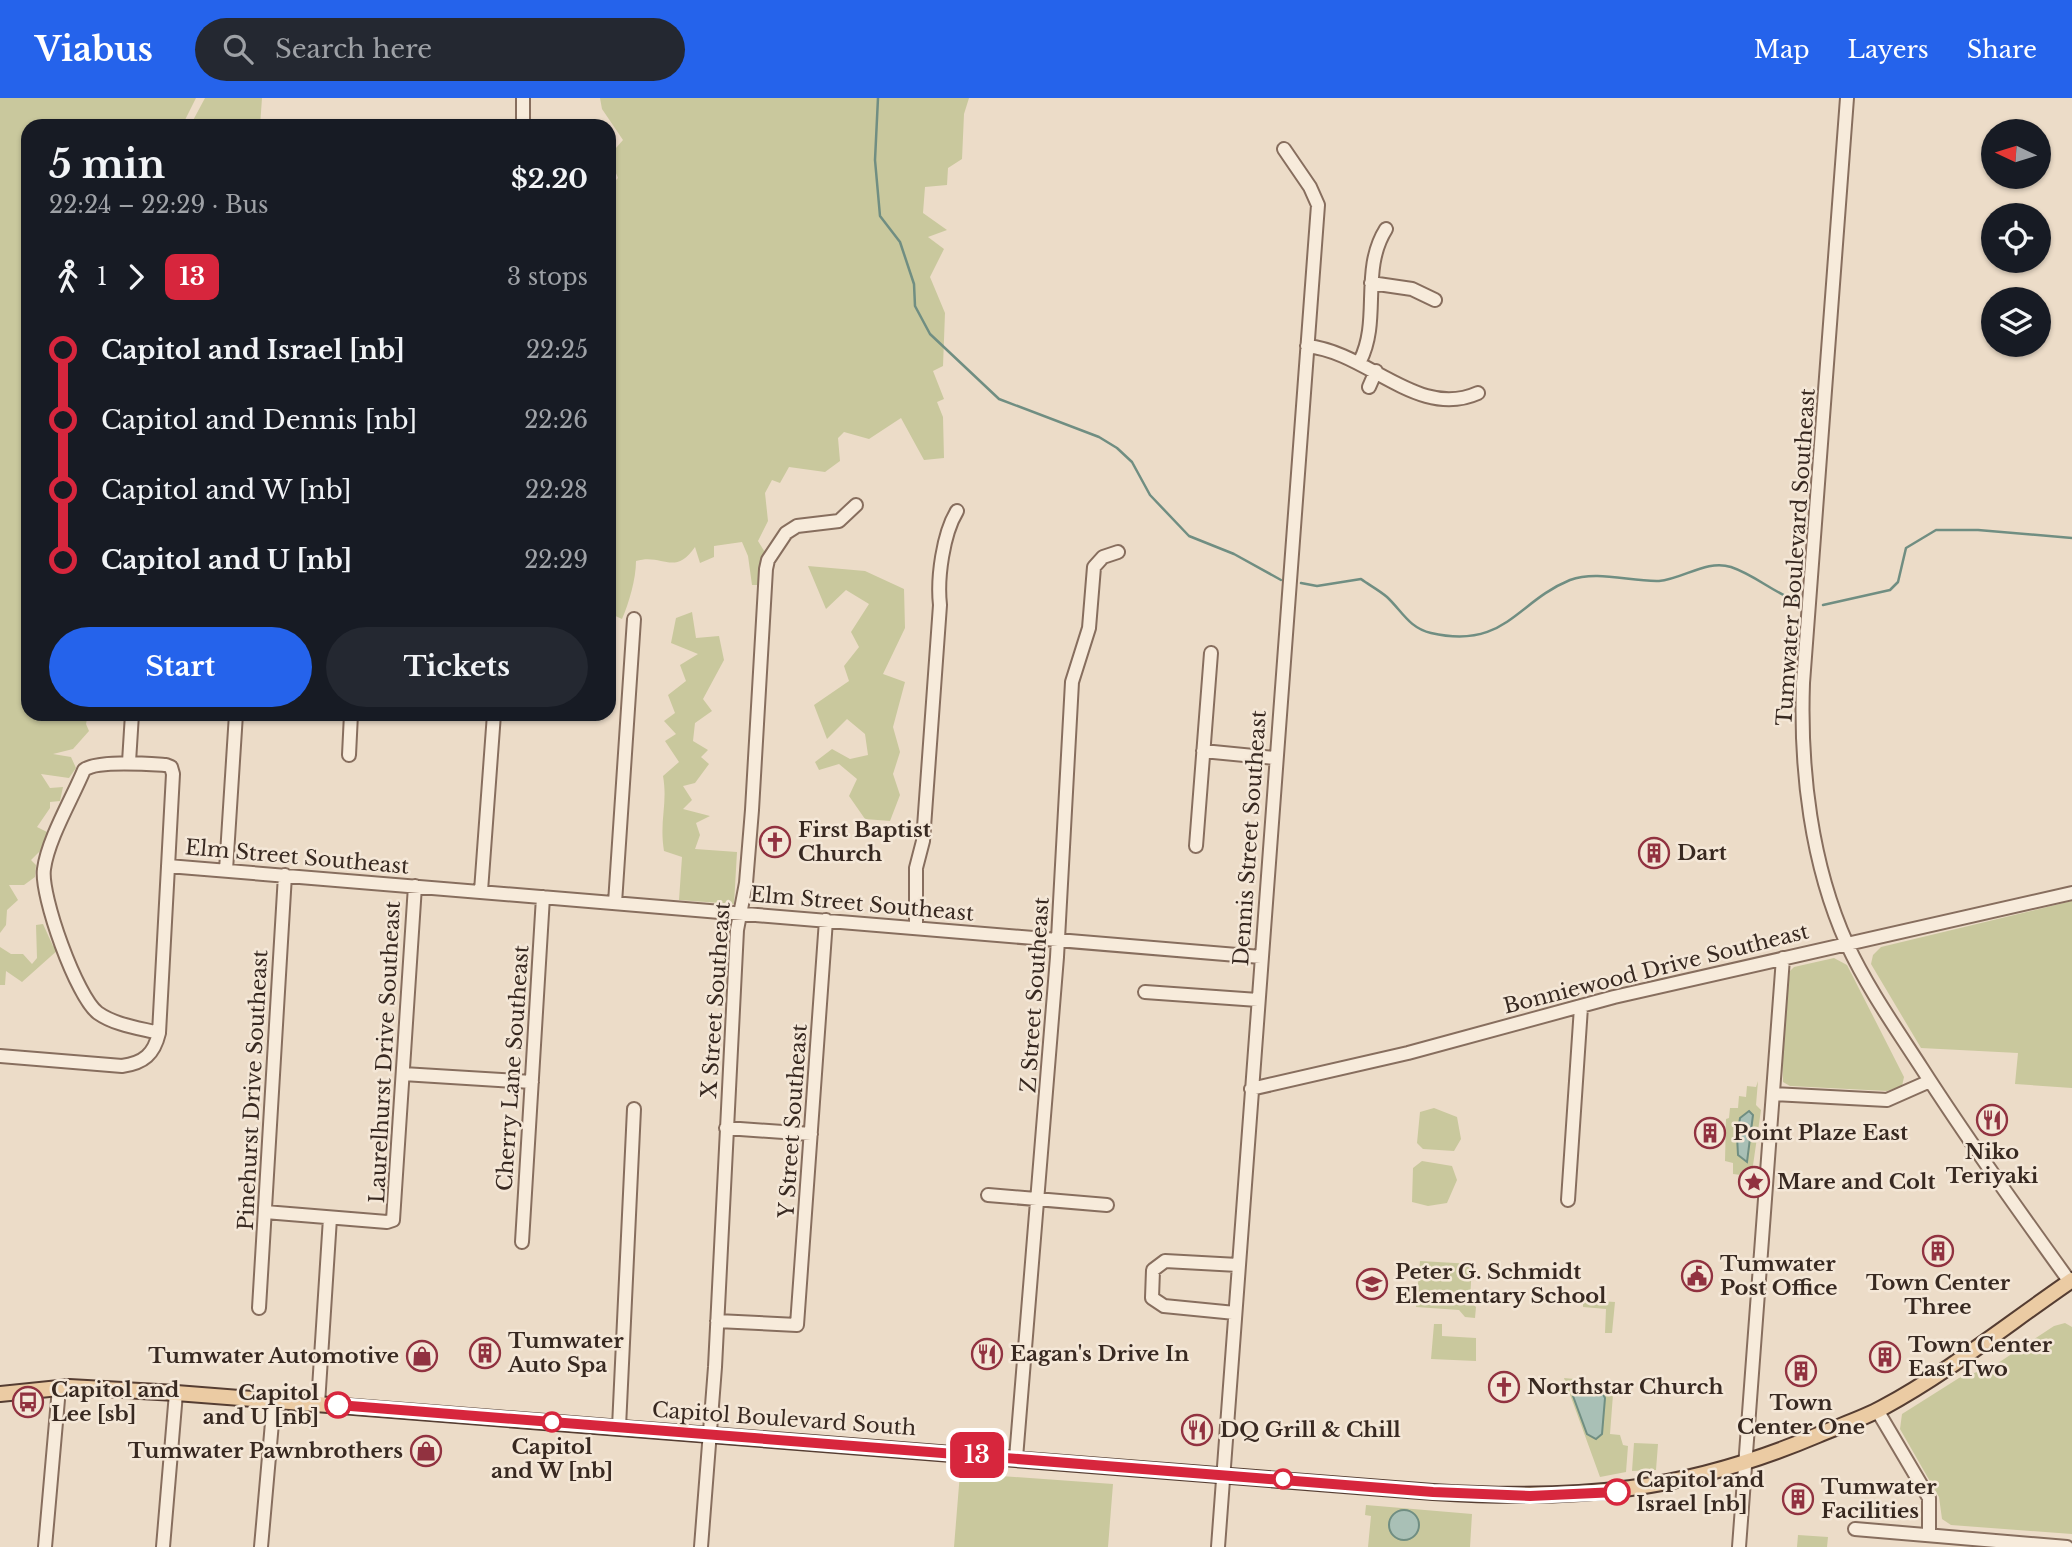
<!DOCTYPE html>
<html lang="en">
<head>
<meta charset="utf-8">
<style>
  :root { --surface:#171b24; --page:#242831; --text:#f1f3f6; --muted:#9ea1a6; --accent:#2563eb }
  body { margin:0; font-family:"Libre Baskerville",serif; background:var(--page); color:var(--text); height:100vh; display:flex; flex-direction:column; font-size:26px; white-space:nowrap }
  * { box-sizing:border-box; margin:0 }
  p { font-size:23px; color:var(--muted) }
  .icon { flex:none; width:38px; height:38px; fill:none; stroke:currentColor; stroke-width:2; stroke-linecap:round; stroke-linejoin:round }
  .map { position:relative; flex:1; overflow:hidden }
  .details { position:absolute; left:21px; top:21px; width:595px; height:602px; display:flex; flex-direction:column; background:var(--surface); border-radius:21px; box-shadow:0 2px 5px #0004 }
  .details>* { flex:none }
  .badge { padding:0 14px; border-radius:10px; font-size:24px; line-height:46px }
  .needle { width:46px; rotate:274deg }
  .buttons { position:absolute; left:1981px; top:21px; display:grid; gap:14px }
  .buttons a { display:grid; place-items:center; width:70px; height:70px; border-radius:50%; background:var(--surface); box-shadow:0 2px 5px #0004; font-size:35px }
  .map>.badge { position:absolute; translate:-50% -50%; box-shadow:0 0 0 4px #fff }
  .legs { display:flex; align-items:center; gap:10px; height:77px; padding:0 28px; font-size:23px }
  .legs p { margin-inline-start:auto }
  .summary { display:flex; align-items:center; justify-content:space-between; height:119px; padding:0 28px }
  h1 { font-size:38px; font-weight:800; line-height:52px }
  .cta { display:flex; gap:14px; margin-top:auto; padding:14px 28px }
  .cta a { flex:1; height:80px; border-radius:42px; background:var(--accent); color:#fff; font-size:28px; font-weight:800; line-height:80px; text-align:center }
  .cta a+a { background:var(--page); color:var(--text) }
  ul { padding:0 28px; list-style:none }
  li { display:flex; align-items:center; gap:24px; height:70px; font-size:26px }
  li i { display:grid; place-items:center; width:10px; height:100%; margin:0 9px; background:currentColor }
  li i::after { content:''; width:18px; height:18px; margin:-9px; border:5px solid; border-radius:50%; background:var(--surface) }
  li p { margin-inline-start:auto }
  li:first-child i { background:linear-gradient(#0000 50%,currentColor 0) }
  li:last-child i { background:linear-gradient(currentColor 50%,#0000 0) }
  header { display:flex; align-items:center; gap:42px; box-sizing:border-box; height:98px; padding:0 35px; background:var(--accent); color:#fff }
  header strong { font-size:33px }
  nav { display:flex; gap:38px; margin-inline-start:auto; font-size:24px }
  .search { width:490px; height:63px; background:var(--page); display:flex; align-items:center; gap:18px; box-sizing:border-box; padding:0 24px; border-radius:38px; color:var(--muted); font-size:26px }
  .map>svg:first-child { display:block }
  .green { fill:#c9c89d }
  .water { fill:#a9c0b6; stroke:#708e82; stroke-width:2 }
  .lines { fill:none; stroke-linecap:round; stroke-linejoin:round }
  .stream { stroke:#708e82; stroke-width:2.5 }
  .minor-casing { stroke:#876e5e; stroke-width:16 }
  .major-casing { stroke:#553d32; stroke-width:18 }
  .minor { stroke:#f7ebdb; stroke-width:12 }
  .major { stroke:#ebcba3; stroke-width:14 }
  .line-1-casing { stroke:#fff; stroke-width:16 }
  .line-1 { stroke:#d7263d; stroke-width:10 }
  .stop-1-dot { fill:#fff; stroke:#d7263d; stroke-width:3.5 }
  .labels { text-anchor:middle; stroke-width:5; stroke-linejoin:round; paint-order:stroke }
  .street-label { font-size:21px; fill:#382921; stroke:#f4e7d7 }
  .poi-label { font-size:21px; font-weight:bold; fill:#382921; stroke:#f4e7d7; text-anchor:start }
  .stop-label { font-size:21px; font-weight:bold; fill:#382921; stroke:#f4e7d7; text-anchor:end }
</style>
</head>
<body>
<header>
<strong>Viabus</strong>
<div class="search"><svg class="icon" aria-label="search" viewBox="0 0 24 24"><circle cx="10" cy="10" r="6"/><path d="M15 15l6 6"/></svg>Search here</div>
<nav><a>Map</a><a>Layers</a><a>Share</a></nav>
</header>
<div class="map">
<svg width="2072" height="1449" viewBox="0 0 2072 1449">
  <rect width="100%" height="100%" fill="#ecdcc8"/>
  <path class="green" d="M 0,0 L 196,0 L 182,28 L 28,28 L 28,616 L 88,616 L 86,626 L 89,633 L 73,651 L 53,656 L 71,659 L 76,670 L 69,680 L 41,676 L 50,690 L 63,689 L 60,703 L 50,704 L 50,710 L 37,729 L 47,734 L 41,752 L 31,762 L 36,767 L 35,779 L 24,787 L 9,787 L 18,802 L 7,812 L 6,827 L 0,835 Z
    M 205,0 L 262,0 L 260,28 L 190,28 Z
    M 600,0 L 969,0 L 964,16 L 962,61 L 948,70 L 947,87 L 925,89 L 923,115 L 947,132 L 928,139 L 944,151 L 930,179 L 945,215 L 943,268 L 933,273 L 944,301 L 937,304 L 943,319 L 944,360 L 924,362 L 901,320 L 869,341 L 844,334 L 838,340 L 840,363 L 825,374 L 789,369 L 780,385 L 772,382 L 765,395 L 768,423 L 758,443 L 766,456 L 758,487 L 752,487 L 748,458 L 742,444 L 714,448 L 714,459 L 700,465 L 695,449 C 674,479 663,455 636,463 C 636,481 629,505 622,521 L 609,515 L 609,89 L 618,80 L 609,58 L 623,42 L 602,11 Z
    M 808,468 L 865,473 L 904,491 L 905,530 L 883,576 L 905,584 L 893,629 L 900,654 L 893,676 L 900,697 L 890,723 L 865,721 L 849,698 L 857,681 L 839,666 L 819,672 L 815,664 L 832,651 L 850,661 L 868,657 L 865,636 L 847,621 L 827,641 L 814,607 L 849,583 L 844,568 L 859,549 L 851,534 L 869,506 L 846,492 L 826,511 Z
    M 692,514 L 696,540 L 719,538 L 724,562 L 703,601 L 712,613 L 695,625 L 693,643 L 708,652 L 701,659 L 709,666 L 695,685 L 683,688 L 692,702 L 683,711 L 710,718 L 696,725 L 700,737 L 695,751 L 737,754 L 734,806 L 679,802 L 682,759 L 664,753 C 659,723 668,706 663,678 L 679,664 L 665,643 L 676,636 L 664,623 L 675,615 L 668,597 L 686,583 L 680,567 L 698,556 L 671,545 L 676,520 Z
    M 2072,803 L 2072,990 L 2015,986 L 2018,955 L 1921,950 L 1871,866 L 1873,857 L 1881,849 Z
    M 43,826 L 53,848 L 59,851 L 22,884 L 6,873 L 5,887 L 0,887 L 0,849 L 11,856 L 23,856 L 32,866 L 37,860 L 36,827 Z
    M 1834,860 L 1847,867 L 1904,979 L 1902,988 L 1887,993 L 1790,988 L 1783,984 L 1782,941 L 1790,873 L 1794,869 Z
    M 1758,983 L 1756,1007 L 1761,1012 L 1750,1088 L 1740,1088 L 1741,1077 L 1733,1076 L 1733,1065 L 1725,1063 L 1726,1021 L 1729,1020 L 1730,1010 L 1738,1010 L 1739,998 L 1746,999 L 1747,988 L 1756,989 Z
    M 1434,1010 L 1457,1019 L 1461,1041 L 1454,1053 L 1423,1051 L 1417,1045 L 1420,1014 Z
    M 1422,1063 L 1452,1068 L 1457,1082 L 1447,1105 L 1428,1108 L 1412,1104 L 1413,1070 Z
    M 1420,1163 L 1472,1166 L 1470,1203 L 1476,1209 L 1475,1220 L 1465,1219 L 1459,1212 L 1416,1209 Z
    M 1583,1202 L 1615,1204 L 1612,1235 L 1605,1235 L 1606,1211 L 1583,1209 Z
    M 2065,1225 L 2072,1229 L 2072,1436 L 1951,1427 L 1942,1421 L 1939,1399 L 1900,1331 L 1902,1316 L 1959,1280 L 1992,1269 L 2054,1228 Z
    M 1434,1226 L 1442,1226 L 1442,1238 L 1476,1240 L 1476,1263 L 1431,1261 Z
    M 1564,1280 L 1575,1281 L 1575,1286 L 1596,1288 L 1598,1283 L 1614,1283 L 1610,1336 L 1620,1337 L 1623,1347 L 1628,1348 L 1626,1374 L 1600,1379 Z
    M 1634,1345 L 1658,1346 L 1656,1372 L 1632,1373 Z
    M 960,1375 L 1113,1386 L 1108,1449 L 954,1449 Z
    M 1366,1407 L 1472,1416 L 1470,1449 L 1368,1449 L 1371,1418 L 1365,1417 Z
    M 1798,1437 L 1828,1439 L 1827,1449 L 1797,1449 Z"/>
  <path class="water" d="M 1749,1013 L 1753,1017 L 1747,1064 L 1738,1057 L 1737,1038 L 1740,1020 Z
    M 1587,1290 L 1600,1291 L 1605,1300 L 1602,1336 L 1596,1341 L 1587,1336 L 1573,1298 L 1578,1292 Z
    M1389 1427a15 15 0 1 1 30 0a15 15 0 1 1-30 0Z"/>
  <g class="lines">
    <path class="stream" d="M 878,0 L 875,62 L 880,118 L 900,144 L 914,186 L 915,208 L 930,236 L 999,301 L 1099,339 L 1117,350 L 1132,364 L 1150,397 L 1189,438 L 1234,456 L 1281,482
      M 1301,485 L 1317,488 L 1361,481 C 1369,487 1379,492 1387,499 C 1402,513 1409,530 1431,535 C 1505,552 1516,504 1570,482 C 1597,472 1631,484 1659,483 C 1683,481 1707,461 1731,469 C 1755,477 1774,495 1797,503
      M 1823,507 L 1890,492 L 1898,484 L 1906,450 L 1936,432 L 1978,432 L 2072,440"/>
    <g class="minor-casing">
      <path id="minor" d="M 523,0 L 523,28
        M 1847,0 L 1803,585 C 1800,672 1811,766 1847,846 C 1867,889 1895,929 1921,969 C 1968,1042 2019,1113 2070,1184
        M 1371,185 L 1412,191 L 1435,202
        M 1307,248 C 1368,254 1418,322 1478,295
        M 1360,263 C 1381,222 1360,172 1386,131
        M 1369,289 L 1376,273
        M 1203,653 L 1275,660
        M 349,657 L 351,616
        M 129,664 L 132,616
        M 1196,748 L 1211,555
        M 168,768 L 1261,859
        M 226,772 L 236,616
        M 481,793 L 494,616
        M 615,805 L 634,521
        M 916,829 L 916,770 L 923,743 L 940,507 C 937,480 943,436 957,413
        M 1145,894 L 1258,902
        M 0,958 L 122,968 C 144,965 154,956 159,935 L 173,676 L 171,669 L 166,667 C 149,666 96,662 84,672 C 72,701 48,741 44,771 C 40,797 77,900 98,915 C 115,927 139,930 159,935
        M 403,976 L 532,984
        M 1251,991 L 1408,955 L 1614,899 L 2072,795
        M 1773,996 L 1887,1002 L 1930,983
        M 726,1030 L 811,1036
        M 988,1097 L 1107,1107
        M 1568,1102 L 1581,909
        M 265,1114 L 387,1124 L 393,1122 L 415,788
        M 522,1144 L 543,799
        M 259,1210 L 285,777
        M 1235,1215 L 1164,1208 L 1152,1200 L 1153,1172 L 1165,1163 L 1238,1167
        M 717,1223 L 797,1227 L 826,822
        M 318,1306 L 330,1120
        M 1877,1312 L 1929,1400 L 1929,1437
        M 619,1329 L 634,1011
        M 1016,1360 L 1057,859 L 1072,584 L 1089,530 L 1094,469 L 1103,459 L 1118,454
        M 1855,1431 L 2067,1449
        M 45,1449 L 59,1290
        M 163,1449 L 176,1295
        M 261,1449 L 274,1302
        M 701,1449 L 715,1269 L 737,832 L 746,785 L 752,712 L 766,471 L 768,462 L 786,435 L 797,428 L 839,423 L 856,407
        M 1218,1449 L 1318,107 L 1310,89 L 1284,51
        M 1739,1449 L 1783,860"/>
    </g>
    <g class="major-casing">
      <path id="major" d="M 0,1296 L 69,1289 L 176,1295 L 1433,1394 C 1577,1403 1684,1394 1818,1337 C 1839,1328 1862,1321 1882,1310 C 1949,1274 2009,1225 2072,1182"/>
    </g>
    <use href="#minor" class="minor"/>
    <use href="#major" class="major"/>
  </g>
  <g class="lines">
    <g class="line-1-casing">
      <path id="line-1" d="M 338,1307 L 1433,1394 L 1530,1398 L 1617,1394"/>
    </g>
    <use href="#line-1" class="line-1"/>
  </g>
  <defs>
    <g id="church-ring" transform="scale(1.575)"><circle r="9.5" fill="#f4e7d7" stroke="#913240" stroke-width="1.5"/><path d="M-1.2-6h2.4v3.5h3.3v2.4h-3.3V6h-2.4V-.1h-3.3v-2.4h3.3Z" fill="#913240"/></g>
    <g id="building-ring" transform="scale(1.575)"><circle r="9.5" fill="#f4e7d7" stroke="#913240" stroke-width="1.5"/><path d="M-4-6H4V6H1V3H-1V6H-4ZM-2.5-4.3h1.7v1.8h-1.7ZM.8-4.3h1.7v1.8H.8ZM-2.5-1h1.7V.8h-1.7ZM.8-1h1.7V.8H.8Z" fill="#913240"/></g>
    <g id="restaurant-ring" transform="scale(1.575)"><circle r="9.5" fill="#f4e7d7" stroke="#913240" stroke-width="1.5"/><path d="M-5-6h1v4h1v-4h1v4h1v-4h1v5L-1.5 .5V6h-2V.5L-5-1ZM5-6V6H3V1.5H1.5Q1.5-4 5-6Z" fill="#913240"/></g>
    <g id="sight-ring" transform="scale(1.575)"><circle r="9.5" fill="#f4e7d7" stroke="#913240" stroke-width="1.5"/><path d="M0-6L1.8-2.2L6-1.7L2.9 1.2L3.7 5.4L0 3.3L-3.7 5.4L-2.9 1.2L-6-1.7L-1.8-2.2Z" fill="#913240"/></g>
    <g id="civic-ring" transform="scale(1.575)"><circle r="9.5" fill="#f4e7d7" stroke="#913240" stroke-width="1.5"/><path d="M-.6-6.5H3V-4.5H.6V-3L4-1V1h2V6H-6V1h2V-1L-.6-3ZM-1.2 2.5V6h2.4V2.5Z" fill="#913240"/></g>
    <g id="school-ring" transform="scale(1.575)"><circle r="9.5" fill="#f4e7d7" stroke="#913240" stroke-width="1.5"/><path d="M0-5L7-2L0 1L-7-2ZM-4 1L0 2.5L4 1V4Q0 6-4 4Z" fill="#913240"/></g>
    <g id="shop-ring" transform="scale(1.575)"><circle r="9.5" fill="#f4e7d7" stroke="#913240" stroke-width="1.5"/><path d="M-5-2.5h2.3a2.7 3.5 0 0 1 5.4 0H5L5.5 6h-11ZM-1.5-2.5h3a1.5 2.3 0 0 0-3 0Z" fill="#913240"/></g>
    <g id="bus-ring" transform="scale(1.575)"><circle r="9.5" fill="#f4e7d7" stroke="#913240" stroke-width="1.5"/><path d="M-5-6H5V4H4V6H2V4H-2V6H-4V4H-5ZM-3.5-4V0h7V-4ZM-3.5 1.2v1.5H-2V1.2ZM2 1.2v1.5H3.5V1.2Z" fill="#913240"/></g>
  </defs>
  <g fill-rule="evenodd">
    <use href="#church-ring" x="775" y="744"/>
    <use href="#building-ring" x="1654" y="755"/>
    <use href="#restaurant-ring" x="1992" y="1022"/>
    <use href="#building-ring" x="1710" y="1035"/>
    <use href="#sight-ring" x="1754" y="1084"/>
    <use href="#building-ring" x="1938" y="1153"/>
    <use href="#civic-ring" x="1697" y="1178"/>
    <use href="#school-ring" x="1372" y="1186"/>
    <use href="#building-ring" x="485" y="1255"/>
    <use href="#restaurant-ring" x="987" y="1256"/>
    <use href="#shop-ring" x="422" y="1258"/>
    <use href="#building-ring" x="1885" y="1259"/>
    <use href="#building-ring" x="1801" y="1273"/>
    <use href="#church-ring" x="1504" y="1289"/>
    <use href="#bus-ring" x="28" y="1304"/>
    <use href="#restaurant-ring" x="1197" y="1332"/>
    <use href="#shop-ring" x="426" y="1353"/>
    <use href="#building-ring" x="1798" y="1401"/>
  </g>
  <g class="stop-1-dot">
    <circle cx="338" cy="1307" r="12"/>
    <circle cx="552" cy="1324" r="9"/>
    <circle cx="1283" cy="1381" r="9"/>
    <circle cx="1617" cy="1394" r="12"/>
  </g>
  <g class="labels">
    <g class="street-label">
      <text transform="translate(1796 459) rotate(-86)" y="7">Tumwater Boulevard Southeast</text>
      <text transform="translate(1250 740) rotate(-86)" y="7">Dennis Street Southeast</text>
      <text transform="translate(297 759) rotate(5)" y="7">Elm Street Southeast</text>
      <text transform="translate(862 806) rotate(5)" y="7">Elm Street Southeast</text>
      <text transform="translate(1656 871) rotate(-14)" y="7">Bonniewood Drive Southeast</text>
      <text transform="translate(1035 897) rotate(-86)" y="7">Z Street Southeast</text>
      <text transform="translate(716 902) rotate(-86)" y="7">X Street Southeast</text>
      <text transform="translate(385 954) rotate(-87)" y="7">Laurelhurst Drive Southeast</text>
      <text transform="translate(513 970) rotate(-86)" y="7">Cherry Lane Southeast</text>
      <text transform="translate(253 992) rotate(-87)" y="7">Pinehurst Drive Southeast</text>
      <text transform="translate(793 1023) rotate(-86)" y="7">Y Street Southeast</text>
      <text transform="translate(784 1321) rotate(4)" y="7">Capitol Boulevard South</text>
    </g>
    <g class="poi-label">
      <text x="798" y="739">First Baptist<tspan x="798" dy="24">Church</tspan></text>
      <text x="1677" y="762">Dart</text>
      <text x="1733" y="1042">Point Plaze East</text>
      <text x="1992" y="1061" text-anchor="middle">Niko<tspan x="1992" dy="24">Teriyaki</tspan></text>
      <text x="1777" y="1091">Mare and Colt</text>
      <text x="1720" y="1173">Tumwater<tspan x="1720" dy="24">Post Office</tspan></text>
      <text x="1395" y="1181">Peter G. Schmidt<tspan x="1395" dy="24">Elementary School</tspan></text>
      <text x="1938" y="1192" text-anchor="middle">Town Center<tspan x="1938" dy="24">Three</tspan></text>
      <text x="508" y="1250">Tumwater<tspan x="508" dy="24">Auto Spa</tspan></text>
      <text x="1908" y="1254">Town Center<tspan x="1908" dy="24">East Two</tspan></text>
      <text x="1010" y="1263">Eagan's Drive In</text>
      <text x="399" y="1265" text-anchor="end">Tumwater Automotive</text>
      <text x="1527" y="1296">Northstar Church</text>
      <text x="51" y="1299">Capitol and<tspan x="51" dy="24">Lee [sb]</tspan></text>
      <text x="1801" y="1312" text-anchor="middle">Town<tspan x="1801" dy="24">Center One</tspan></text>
      <text x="1220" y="1339">DQ Grill &amp; Chill</text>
      <text x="403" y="1360" text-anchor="end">Tumwater Pawnbrothers</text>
      <text x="1821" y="1396">Tumwater<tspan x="1821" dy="24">Facilities</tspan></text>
    </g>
    <g class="stop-label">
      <text x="319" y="1302">Capitol<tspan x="319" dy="24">and U [nb]</tspan></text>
      <text x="552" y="1356" text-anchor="middle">Capitol<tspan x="552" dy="24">and W [nb]</tspan></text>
      <text x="1636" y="1389" text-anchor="start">Capitol and<tspan x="1636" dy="24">Israel [nb]</tspan></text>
    </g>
  </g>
</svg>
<div class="buttons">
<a><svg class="needle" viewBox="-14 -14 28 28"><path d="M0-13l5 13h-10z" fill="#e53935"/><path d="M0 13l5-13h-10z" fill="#9ea1a6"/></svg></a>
<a><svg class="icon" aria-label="locate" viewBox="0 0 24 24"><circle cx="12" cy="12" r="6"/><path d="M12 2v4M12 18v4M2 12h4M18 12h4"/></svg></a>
<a><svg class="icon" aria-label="layers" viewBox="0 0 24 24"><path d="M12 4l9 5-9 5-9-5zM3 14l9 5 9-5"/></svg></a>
</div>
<b class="badge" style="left:977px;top:1357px;background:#d7263d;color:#fff">13</b>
<section class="details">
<div class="summary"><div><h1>5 min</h1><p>22:24 – 22:29 · Bus</p></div><b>$2.20</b></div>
<div class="legs"><svg class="icon" aria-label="walk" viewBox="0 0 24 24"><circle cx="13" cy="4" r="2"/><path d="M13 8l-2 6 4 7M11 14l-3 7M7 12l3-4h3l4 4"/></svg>1<svg class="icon" aria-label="forward" viewBox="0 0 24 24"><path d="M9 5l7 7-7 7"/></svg><b class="badge" style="background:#d7263d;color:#fff">13</b><p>3 stops</p></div>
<ul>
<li><i style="color:#d7263d"></i><b>Capitol and Israel [nb]</b><p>22:25</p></li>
<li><i style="color:#d7263d"></i><span>Capitol and Dennis [nb]</span><p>22:26</p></li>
<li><i style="color:#d7263d"></i><span>Capitol and W [nb]</span><p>22:28</p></li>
<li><i style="color:#d7263d"></i><b>Capitol and U [nb]</b><p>22:29</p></li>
</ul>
<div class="cta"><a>Start</a><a>Tickets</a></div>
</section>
</div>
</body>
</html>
